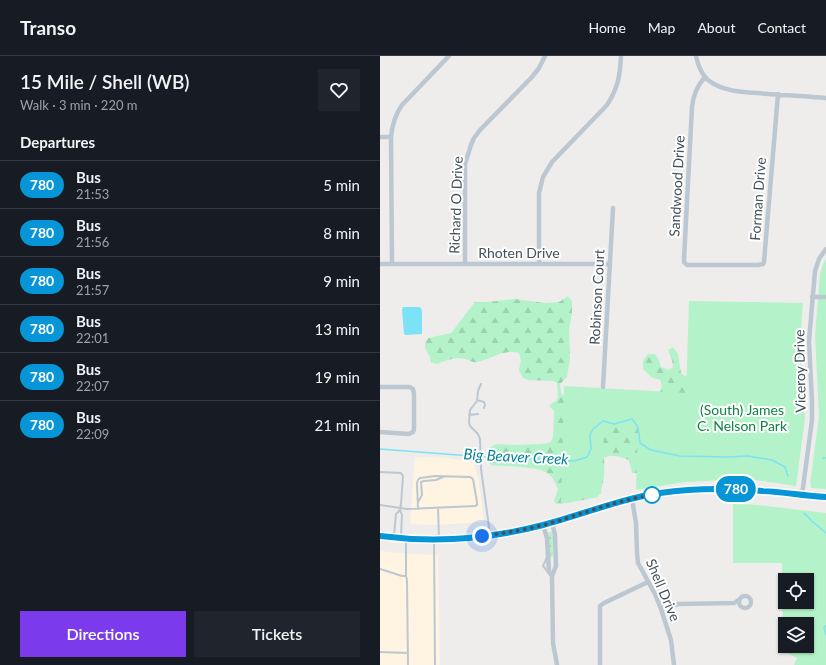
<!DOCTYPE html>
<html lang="en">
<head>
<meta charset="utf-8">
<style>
  :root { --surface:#171b24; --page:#20242c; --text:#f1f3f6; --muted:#9ea1a6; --line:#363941; --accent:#7c3aed }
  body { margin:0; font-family:Lato,sans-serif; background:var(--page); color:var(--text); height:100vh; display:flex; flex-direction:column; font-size:15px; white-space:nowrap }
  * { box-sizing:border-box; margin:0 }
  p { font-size:13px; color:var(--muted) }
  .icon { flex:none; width:22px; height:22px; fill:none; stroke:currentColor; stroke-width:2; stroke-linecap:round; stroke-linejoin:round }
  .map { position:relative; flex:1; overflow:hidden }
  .drawer { display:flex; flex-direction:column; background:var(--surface); width:380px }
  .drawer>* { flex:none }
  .badge { padding:0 8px; border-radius:13px; font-size:14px; line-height:26px }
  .tools { position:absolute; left:398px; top:517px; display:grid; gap:8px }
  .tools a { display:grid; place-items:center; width:36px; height:36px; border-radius:0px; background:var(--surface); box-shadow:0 1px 3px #0004; font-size:20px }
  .you { position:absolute; width:20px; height:20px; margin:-10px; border:3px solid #fff; border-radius:50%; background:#1a73e8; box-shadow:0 0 0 6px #1a73e833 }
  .map>.badge { position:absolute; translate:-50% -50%; box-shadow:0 0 0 2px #fff }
  h2 { padding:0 20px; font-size:15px; line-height:36px }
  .round { display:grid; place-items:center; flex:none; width:42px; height:42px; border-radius:0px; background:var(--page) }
  .head { display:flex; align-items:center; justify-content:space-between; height:68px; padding:0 20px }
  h1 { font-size:19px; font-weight:600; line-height:30px }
  .action { display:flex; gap:8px; margin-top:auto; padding:8px 20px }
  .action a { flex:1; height:46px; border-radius:0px; background:var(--accent); color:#fff; font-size:16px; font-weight:600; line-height:46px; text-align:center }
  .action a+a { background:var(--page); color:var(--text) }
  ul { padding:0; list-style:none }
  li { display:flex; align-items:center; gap:12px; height:48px; padding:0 20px; border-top:1px solid var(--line) }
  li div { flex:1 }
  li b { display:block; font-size:15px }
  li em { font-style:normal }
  li .badge { min-width:44px; font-weight:700; text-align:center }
  header { display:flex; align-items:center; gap:24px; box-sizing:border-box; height:56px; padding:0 20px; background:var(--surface); border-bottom:1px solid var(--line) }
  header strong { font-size:19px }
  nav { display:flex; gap:22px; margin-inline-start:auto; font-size:14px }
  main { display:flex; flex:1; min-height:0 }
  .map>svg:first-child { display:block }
  .commercial { fill:#fef4e1 }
  .grass { fill:url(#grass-dots) }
  .forest { fill:url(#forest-firs) }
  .green { fill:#b4f3c9; fill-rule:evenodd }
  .water { fill:#7ce2f5 }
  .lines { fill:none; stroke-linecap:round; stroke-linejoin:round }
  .stream { stroke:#7ce2f5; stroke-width:1.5 }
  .lane { stroke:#bbc8d1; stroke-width:2 }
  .street { stroke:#bbc8d1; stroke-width:4.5 }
  .secondary { stroke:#bccbd8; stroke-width:6 }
  .line-casing { stroke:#fff; stroke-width:9 }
  .line { stroke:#0696d7; stroke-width:6 }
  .walk { stroke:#43515b; stroke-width:4; stroke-dasharray:0 7.2 }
  .stop-dot { fill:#fff; stroke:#0696d7; stroke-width:2 }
  .labels { text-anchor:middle; stroke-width:4; stroke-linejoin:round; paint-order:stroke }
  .street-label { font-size:14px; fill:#43515b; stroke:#fff }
  .park-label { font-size:14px; fill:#0c8342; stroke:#fff }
  .water-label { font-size:15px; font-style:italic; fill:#038199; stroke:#fff }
</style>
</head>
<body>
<header>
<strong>Transo</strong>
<nav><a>Home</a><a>Map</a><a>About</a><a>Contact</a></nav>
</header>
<main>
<section class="drawer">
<div class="head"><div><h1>15 Mile / Shell (WB)</h1><p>Walk · 3 min · 220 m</p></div><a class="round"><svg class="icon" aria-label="heart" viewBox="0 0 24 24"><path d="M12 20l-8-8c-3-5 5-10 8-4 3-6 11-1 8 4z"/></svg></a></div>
<h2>Departures</h2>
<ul>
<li><span class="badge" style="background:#0696d7;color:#fff">780</span><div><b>Bus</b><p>21:53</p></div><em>5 min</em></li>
<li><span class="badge" style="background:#0696d7;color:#fff">780</span><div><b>Bus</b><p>21:56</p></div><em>8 min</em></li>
<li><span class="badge" style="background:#0696d7;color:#fff">780</span><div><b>Bus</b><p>21:57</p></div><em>9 min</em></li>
<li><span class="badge" style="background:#0696d7;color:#fff">780</span><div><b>Bus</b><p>22:01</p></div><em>13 min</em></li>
<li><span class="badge" style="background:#0696d7;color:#fff">780</span><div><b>Bus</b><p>22:07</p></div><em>19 min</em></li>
<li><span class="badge" style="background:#0696d7;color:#fff">780</span><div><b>Bus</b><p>22:09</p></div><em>21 min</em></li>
</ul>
<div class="action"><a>Directions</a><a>Tickets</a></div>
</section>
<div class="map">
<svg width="446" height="609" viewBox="0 0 446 609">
  <defs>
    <pattern id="grass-dots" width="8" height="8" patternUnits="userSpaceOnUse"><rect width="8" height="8" fill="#b4f3c9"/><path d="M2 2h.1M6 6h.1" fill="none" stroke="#9cd2af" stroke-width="1.8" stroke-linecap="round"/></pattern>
    <pattern id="forest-firs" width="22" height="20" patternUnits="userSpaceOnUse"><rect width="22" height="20" fill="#b4f3c9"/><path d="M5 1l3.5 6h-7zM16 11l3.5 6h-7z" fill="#9cd2af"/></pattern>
  </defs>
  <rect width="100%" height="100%" fill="#efecec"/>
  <path class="commercial" d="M 35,401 L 68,402 L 94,406 L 99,426 L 104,466 L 55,469 L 30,468 Z
    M 0,495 L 31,498 L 58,499 L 60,609 L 0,609 Z"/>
  <path class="grass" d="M 170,476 L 172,476 L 173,481 L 173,500 L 171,502 L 170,501 L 168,477 Z"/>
  <path class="forest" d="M 188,240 L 192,245 L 192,258 L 189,274 L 190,303 L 187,321 L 180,328 L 181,337 L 187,343 L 279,337 C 283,332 282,329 280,324 L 271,321 L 263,313 L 263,305 L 268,298 L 275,298 L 278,302 L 281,311 L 289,314 L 293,311 L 292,304 L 288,294 L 293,291 L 298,298 L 301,317 L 305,320 L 310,319 L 346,280 L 258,417 L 252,417 L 249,404 C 241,401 231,397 224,402 C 225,415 224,429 218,441 L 187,447 L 176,448 L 174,445 L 178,433 C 176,429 174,423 170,419 C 160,409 126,411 111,409 C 108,404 108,399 109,393 L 114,389 L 118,388 L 134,389 L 162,388 L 171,386 L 173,381 L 174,355 L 169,350 L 172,347 L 176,345 L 178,341 L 177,327 L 174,325 L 148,324 L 143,322 L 139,314 L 141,304 L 139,297 C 122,293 113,303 97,306 C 92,307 89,304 85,303 C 75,301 66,304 57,308 L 51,306 C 50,295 40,294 48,282 L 71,277 L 95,246 L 107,246 L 135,243 L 165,247 L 179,246 Z"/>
  <path class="green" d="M 446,203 L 446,433 L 431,432 L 431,429 L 430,428 L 439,360 L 435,279 L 440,218 L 443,208 Z
    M 309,245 L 423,247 L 421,274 L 421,305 L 425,363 L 416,430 L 368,423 L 305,426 L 256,434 L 258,371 L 224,372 L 221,438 L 181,448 L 184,330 L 306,337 Z
    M 353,448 L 377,449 L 446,457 L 446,609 L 414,609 L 417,602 L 403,595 L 402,507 L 353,507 ZM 405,524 L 427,524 L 427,546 L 405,546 ZM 405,568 L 427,568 L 427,590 L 405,590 Z"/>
  <path class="water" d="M 23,251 L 39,251 L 41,252 L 42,255 L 42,278 L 26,279 L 24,278 L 22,253 Z"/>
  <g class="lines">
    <path class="stream" d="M 0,393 L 91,400 L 194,405 L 207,401 L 211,393 L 210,379 L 213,373 L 223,365 L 234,368 L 252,363 L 258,371 L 260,387 L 271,394 L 300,400 L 348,401 L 368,400 L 392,404 L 405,411 L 408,420
      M 443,402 L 446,402
      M 424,457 L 433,466 L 446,477
      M 446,569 L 444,572 L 446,579"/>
    <path class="lane" d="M 101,328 L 98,335 L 97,345 L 90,354 L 89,366 L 90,370 L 98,378 L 100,383 L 101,413 L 110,478
      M 97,344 L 104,346 L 105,349 L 104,352
      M 89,359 L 98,358
      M 0,416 L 21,417 L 23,420 L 21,448 L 20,454 L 16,458 L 14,480
      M 38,446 L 42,439 L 41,426 L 44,425 L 56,424 L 63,421
      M 0,449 L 27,453 L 95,450 L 97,449 L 97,446 L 93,423 L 90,421 L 55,420 L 40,422 L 38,424 L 37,427 L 38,453
      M 58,452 L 59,482
      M 20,454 L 22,459 L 21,480
      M 26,484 L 26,520 L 27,524 L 28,609
      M 54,484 L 55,609
      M 167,501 L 163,510 L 168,516
      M 0,513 L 22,520 L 26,520
      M 0,596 L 28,597"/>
    <path class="street" d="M 316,0 C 318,9 321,18 328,24 C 344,37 368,36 388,38 C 407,39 427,40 446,42
      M 325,21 C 317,30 313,39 312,51 L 304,203 L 304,206 L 307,209 L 378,209 L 383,208 L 384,206 L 398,38
      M 0,81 L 11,81
      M 0,208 L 230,208
      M 12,208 L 11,81 C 12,69 15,59 22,49 L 69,0
      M 85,208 L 85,108 L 91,89 L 94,82 L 100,74 L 152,21 L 159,12 L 165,0
      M 159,208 L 159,137 L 163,121 L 172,106 L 227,49 C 238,32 240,20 241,0
      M 432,241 L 446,241
      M 0,331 L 30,331 L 33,333 L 34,338 L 34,373 L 33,376 L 29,378 L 0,376
      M 223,331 L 233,152
      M 422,439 L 432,364 L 432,345 L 429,285 L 435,215 L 439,203 L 446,193
      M 252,443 L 256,467 L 257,497 L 258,507 L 275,538 L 281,553 L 291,584 L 294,609
      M 172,466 L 175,479 L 176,510 L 172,520 L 173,587 L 177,609
      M 163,469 L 167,482 L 169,516 L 172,520
      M359 546a6 6 0 1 1 12 0a6 6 0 1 1-12 0Z
      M 281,553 L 298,548 L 354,547 L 360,543
      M 220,609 L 220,550 L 224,547 L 268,526"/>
    <path class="secondary" d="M 0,480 C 54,487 110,483 163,469 C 201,459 237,445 277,438 C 312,432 347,432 383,435 C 404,436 425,440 446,441"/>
  </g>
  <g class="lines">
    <g class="line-casing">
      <path id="line" d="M 0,480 C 54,487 110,483 163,469 C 202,459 239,443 280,437 C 314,432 348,432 383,435 C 404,436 425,440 446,441"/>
    </g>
    <use href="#line" class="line"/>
    <path class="walk" d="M 102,480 C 126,477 149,473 171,467 C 205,457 238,444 272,439"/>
  </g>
  <circle class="stop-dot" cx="272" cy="439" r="8"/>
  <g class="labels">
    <g class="street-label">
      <text transform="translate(297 130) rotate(-87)" y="5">Sandwood Drive</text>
      <text transform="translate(378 143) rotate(-86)" y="5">Forman Drive</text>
      <text transform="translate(76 149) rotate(-88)" y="5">Richard O Drive</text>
      <text x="139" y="202">Rhoten Drive</text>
      <text transform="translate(217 241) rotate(-87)" y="5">Robinson Court</text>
      <text transform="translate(420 315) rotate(-91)" y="5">Viceroy Drive</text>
      <text transform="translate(283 534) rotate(67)" y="5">Shell Drive</text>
    </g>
    <g class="park-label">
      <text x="362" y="359">(South) James<tspan x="362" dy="16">C. Nelson Park</tspan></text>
    </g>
    <g class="water-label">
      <text transform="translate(136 401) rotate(3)" y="5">Big Beaver Creek</text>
    </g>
  </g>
</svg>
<div class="tools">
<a><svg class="icon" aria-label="locate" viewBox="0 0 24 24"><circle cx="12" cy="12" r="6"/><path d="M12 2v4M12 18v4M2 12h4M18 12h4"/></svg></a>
<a><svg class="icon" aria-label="layers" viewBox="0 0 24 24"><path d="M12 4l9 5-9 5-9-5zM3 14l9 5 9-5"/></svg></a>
</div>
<div class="you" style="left:102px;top:480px"></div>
<b class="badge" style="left:356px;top:433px;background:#0696d7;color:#fff">780</b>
</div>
</main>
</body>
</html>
